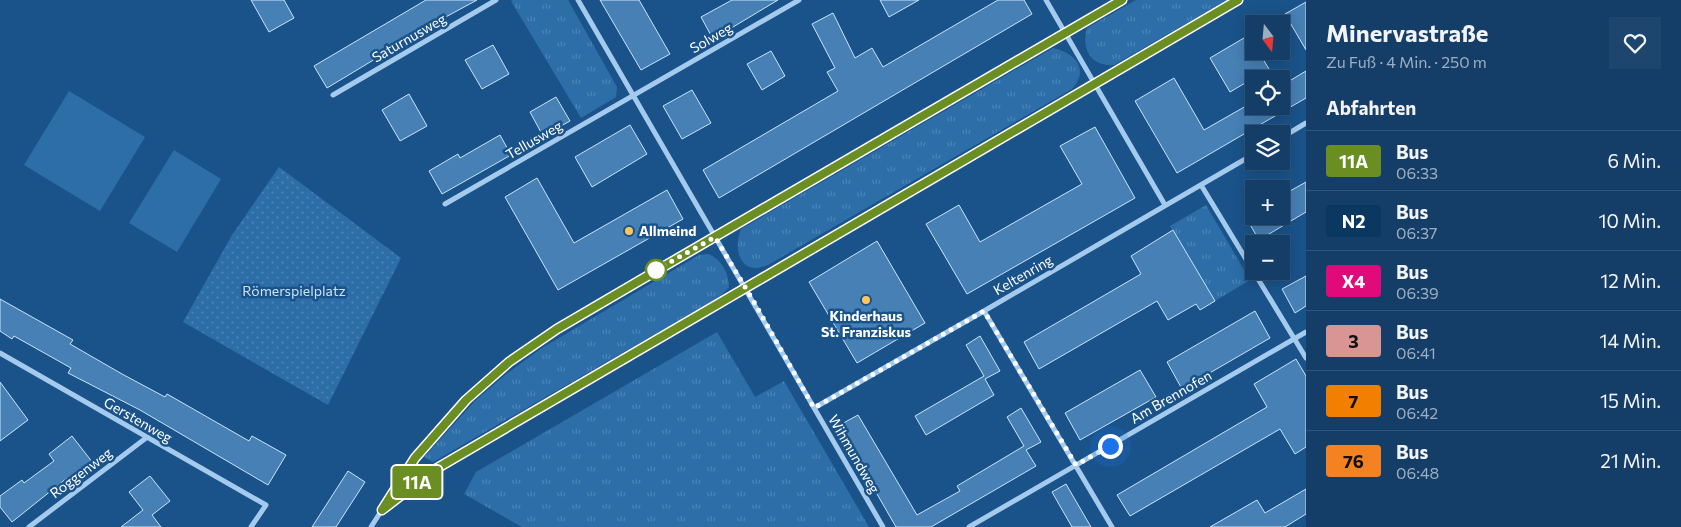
<!DOCTYPE html>
<html lang="de">
<head>
<meta charset="utf-8">
<style>
  :root { --surface:#143e68; --page:#1d456e; --text:#f1f3f6; --muted:#9daec0; --line:#33577c }
  body { margin:0; font-family:Commissioner,sans-serif; background:var(--page); color:var(--text); height:100vh; display:flex; flex-direction:column; font-size:19px; white-space:nowrap }
  * { box-sizing:border-box; margin:0 }
  p { font-size:16px; color:var(--muted) }
  .icon { flex:none; width:28px; height:28px; fill:none; stroke:currentColor; stroke-width:2; stroke-linecap:round; stroke-linejoin:round }
  .map { position:relative; flex:1; overflow:hidden }
  .sheet { display:flex; flex-direction:column; background:var(--surface); width:375px }
  .sheet>* { flex:none }
  .badge { padding:0 10px; border-radius:4px; font-size:18px; line-height:32px }
  .needle { width:32px; rotate:164deg }
  .controls { position:absolute; left:1245px; top:15px; display:grid; gap:10px }
  .controls a { display:grid; place-items:center; width:45px; height:45px; border-radius:0px; background:var(--surface); box-shadow:0 2px 12px #0003,0 0 0 1px var(--line); font-size:25px }
  .you { position:absolute; width:25px; height:25px; margin:-12px; border:4px solid #fff; border-radius:50%; background:#1a73e8; box-shadow:0 0 0 8px #1a73e833 }
  .map>.badge { position:absolute; translate:-50% -50%; box-shadow:0 0 0 2px #fff }
  h2 { padding:0 20px; font-size:19px; line-height:45px }
  .round { display:grid; place-items:center; flex:none; width:52px; height:52px; border-radius:0px; background:var(--page) }
  .overview { display:flex; align-items:center; justify-content:space-between; height:85px; padding:0 20px }
  h1 { font-size:24px; font-weight:700; line-height:38px }
  ul { padding:0; list-style:none }
  li { display:flex; align-items:center; gap:15px; height:60px; padding:0 20px; border-top:1px solid var(--line) }
  li div { flex:1 }
  li b { display:block; font-size:19px }
  li em { font-style:normal }
  li .badge { min-width:55px; font-weight:700; text-align:center }
  main { display:flex; flex:1; min-height:0 }
  .map>svg:first-child { display:block }
  .grass { fill:url(#grass-tufts) }
  .park { fill:url(#park-dots) }
  .pitch { fill:#2d6ea8 }
  .building { fill:#4780b4; stroke:#cae3f9 }
  .lines { fill:none; stroke-linecap:round; stroke-linejoin:round }
  .minor { stroke:#a4caed; stroke-width:5 }
  .line-casing { stroke:#fff; stroke-width:11 }
  .line { stroke:#6b8e23; stroke-width:8 }
  .walk { stroke:#fff; stroke-width:5; stroke-dasharray:0 9 }
  .poi-dot { fill:#ffc660; stroke:#1a538a; stroke-width:2 }
  .stop-dot { fill:#fff; stroke:#6b8e23; stroke-width:2.5 }
  .labels { text-anchor:middle; stroke-width:5; stroke-linejoin:round; paint-order:stroke }
  .street-label { font-size:14px; fill:#fff; stroke:#1a538a }
  .poi-label { font-size:14px; font-weight:bold; fill:#fff; stroke:#1a538a; text-anchor:start }
  .park-label { font-size:14px; fill:#cae3f9; stroke:#1a538a }
</style>
</head>
<body>
<main>
<div class="map">
<svg width="1306" height="527" viewBox="0 0 1306 527">
  <defs>
    <pattern id="grass-tufts" width="24" height="20" patternUnits="userSpaceOnUse" patternTransform="scale(1.25)"><rect width="24" height="20" fill="#2d6ea8"/><path d="M3 7l-1-3M5 7V3M7 7l1-3M15 17l-1-3M17 17v-4M19 17l1-3" fill="none" stroke="#4c84b5"/></pattern>
    <pattern id="park-dots" width="8" height="8" patternUnits="userSpaceOnUse" patternTransform="scale(1.25)"><rect width="8" height="8" fill="#2d6ea8"/><path d="M2 2h.1M6 6h.1" fill="none" stroke="#4c84b5" stroke-width="1.8" stroke-linecap="round"/></pattern>
  </defs>
  <rect width="100%" height="100%" fill="#1a538a"/>
  <path class="grass" d="M 513,0 L 568,0 L 617,87 L 616,97 L 581,118 L 511,1 Z
    M 1136,0 L 1227,0 L 1114,65 C 1091,67 1081,49 1087,28 Z
    M 1053,48 C 1075,53 1090,69 1072,89 L 768,265 C 765,266 760,268 756,268 C 736,268 735,242 741,229 Z
    M 1206,205 L 1250,280 L 1215,301 L 1170,226 Z
    M 709,254 C 722,261 728,271 729,287 L 721,296 L 433,462 L 424,457 L 475,401 L 505,375 L 542,348 L 699,255 Z
    M 717,332 L 755,397 L 784,381 L 869,527 L 522,527 L 464,494 L 476,472 Z"/>
  <path class="park" d="M 279,167 L 401,258 L 328,405 L 183,322 L 232,235 Z"/>
  <path class="pitch" d="M 69,91 L 145,137 L 100,211 L 24,165 Z
    M 174,150 L 221,179 L 177,252 L 129,223 Z"/>
  <path class="building" d="M 251,0 L 284,0 L 294,18 L 269,32 Z
    M 426,0 L 477,0 L 394,45 L 395,47 L 327,88 L 314,66 Z
    M 600,0 L 639,0 L 670,54 L 641,70 Z
    M 732,0 L 778,0 L 713,39 L 701,17 Z
    M 880,0 L 919,0 L 889,17 Z
    M 998,0 L 1024,0 L 1032,14 L 719,198 L 703,170 L 838,91 L 827,72 L 835,68 L 812,24 L 833,13 L 855,58 L 872,48 L 883,67 Z
    M 1306,2 L 1306,50 L 1285,14 Z
    M 1249,35 L 1254,44 L 1254,51 L 1258,51 L 1269,69 L 1230,92 L 1210,58 Z
    M 493,45 L 509,74 L 482,89 L 465,60 Z
    M 771,51 L 785,76 L 762,90 L 747,64 Z
    M 1306,71 L 1306,98 L 1177,173 L 1135,101 L 1174,78 L 1204,130 L 1246,106 L 1281,106 L 1281,86 Z
    M 692,90 L 711,123 L 682,139 L 663,106 Z
    M 409,94 L 427,126 L 400,141 L 382,110 Z
    M 556,97 L 570,121 L 543,136 L 530,112 Z
    M 630,125 L 647,154 L 592,187 L 575,157 Z
    M 1095,127 L 1135,198 L 967,294 L 926,224 L 959,205 L 980,242 L 1082,184 L 1060,146 Z
    M 500,135 L 511,155 L 442,194 L 429,171 L 458,154 L 460,158 Z
    M 537,178 L 574,243 L 667,190 L 683,219 L 558,290 L 505,197 Z
    M 1306,182 L 1306,212 L 1259,240 L 1245,216 L 1281,216 L 1281,196 Z
    M 1173,230 L 1215,301 L 1200,310 L 1196,304 L 1168,320 L 1157,301 L 1039,369 L 1024,342 L 1141,274 L 1131,256 Z
    M 877,241 L 925,323 L 857,363 L 809,282 Z
    M 1306,276 L 1306,306 L 1295,313 L 1282,289 Z
    M 0,299 L 73,340 L 70,344 L 122,374 L 165,397 L 167,394 L 249,441 L 252,436 L 286,455 L 268,485 L 140,410 L 68,373 L 71,368 L 14,336 L 12,339 L 0,331 Z
    M 1255,311 L 1270,338 L 1182,389 L 1167,362 Z
    M 980,336 L 1000,371 L 985,379 L 994,395 L 926,435 L 915,416 L 984,376 L 966,345 Z
    M 1296,359 L 1306,376 L 1306,447 L 1295,454 L 1280,429 L 1130,516 L 1117,495 L 1267,407 L 1254,384 Z
    M 1140,370 L 1156,397 L 1080,440 L 1065,413 Z
    M 0,382 L 28,420 L 0,441 Z
    M 1021,408 L 1041,442 L 1026,450 L 1036,466 L 931,527 L 896,527 L 838,426 L 858,415 L 917,515 L 960,491 L 957,486 L 1024,446 L 1007,417 Z
    M 72,436 L 93,463 L 69,481 L 67,478 L 12,522 L 0,507 L 0,496 L 22,480 L 24,483 L 54,461 L 49,454 Z
    M 348,471 L 365,482 L 336,527 L 312,527 Z
    M 150,476 L 170,501 L 152,515 L 161,527 L 121,527 L 143,510 L 129,492 Z
    M 1066,484 L 1091,527 L 1072,527 L 1052,492 Z
    M 1306,489 L 1306,514 L 1285,527 L 1210,527 L 1257,500 L 1265,513 Z"/>
  <g class="lines">
    <path class="minor" d="M 578,0 L 883,527
      M 1046,0 L 1165,205
      M 333,95 L 496,0
      M 1281,138 L 1306,123
      M 1201,185 L 1306,358
      M 445,204 L 799,0
      M 984,311 L 1112,527
      M 0,353 L 266,505 L 251,527
      M 814,408 L 984,311 L 1254,154
      M 382,510 L 434,470 L 1238,0
      M 29,527 L 146,438
      M 371,527 L 415,458 L 466,400 L 509,362 L 557,329 L 656,271 L 1122,0
      M 969,527 L 1306,332"/>
  </g>
  <g class="lines">
    <g class="line-casing">
      <path id="line" d="M 1122,0 L 656,271 L 557,329 L 509,362 L 466,400 L 415,458 L 382,510 L 434,470 L 1238,0"/>
    </g>
    <use href="#line" class="line"/>
    <path class="walk" d="M 656,270 L 715,237 L 754,302 L 814,408 L 984,311 L 1076,465 L 1110,446"/>
  </g>
  <g class="poi-dot">
    <circle cx="629" cy="231" r="5"/>
    <circle cx="866" cy="300" r="5"/>
  </g>
  <circle class="stop-dot" cx="656" cy="270" r="10"/>
  <g class="labels">
    <g class="street-label">
      <text transform="translate(409 38) rotate(-30)" y="5">Saturnusweg</text>
      <text transform="translate(711 38) rotate(-30)" y="5">Solweg</text>
      <text transform="translate(534 140) rotate(-30)" y="5">Tellusweg</text>
      <text transform="translate(1023 275) rotate(-30)" y="5">Keltenring</text>
      <text transform="translate(1171 397) rotate(-30)" y="5">Am Brennofen</text>
      <text transform="translate(138 420) rotate(30)" y="5">Gerstenweg</text>
      <text transform="translate(854 454) rotate(60)" y="5">Wihmundweg</text>
      <text transform="translate(81 473) rotate(-37)" y="5">Roggenweg</text>
    </g>
    <g class="poi-label">
      <text x="639" y="236">Allmeind</text>
      <text x="866" y="321" text-anchor="middle">Kinderhaus<tspan x="866" dy="16">St. Franziskus</tspan></text>
    </g>
    <g class="park-label">
      <text x="294" y="296">Römerspielplatz</text>
    </g>
  </g>
</svg>
<div class="controls">
<a><svg class="needle" viewBox="-14 -14 28 28"><path d="M0-13l5 13h-10z" fill="#e53935"/><path d="M0 13l5-13h-10z" fill="#9daec0"/></svg></a>
<a><svg class="icon" aria-label="locate" viewBox="0 0 24 24"><circle cx="12" cy="12" r="6"/><path d="M12 2v4M12 18v4M2 12h4M18 12h4"/></svg></a>
<a><svg class="icon" aria-label="layers" viewBox="0 0 24 24"><path d="M12 4l9 5-9 5-9-5zM3 14l9 5 9-5"/></svg></a>
<a>+</a>
<a>−</a>
</div>
<div class="you" style="left:1110px;top:446px"></div>
<b class="badge" style="left:417px;top:482px;background:#6b8e23;color:#fff">11A</b>
</div>
<section class="sheet">
<div class="overview"><div><h1>Minervastraße</h1><p>Zu Fuß · 4 Min. · 250 m</p></div><a class="round"><svg class="icon" aria-label="heart" viewBox="0 0 24 24"><path d="M12 20l-8-8c-3-5 5-10 8-4 3-6 11-1 8 4z"/></svg></a></div>
<h2>Abfahrten</h2>
<ul>
<li><span class="badge" style="background:#6b8e23;color:#fff">11A</span><div><b>Bus</b><p>06:33</p></div><em>6 Min.</em></li>
<li><span class="badge" style="background:#0b3861;color:#fff">N2</span><div><b>Bus</b><p>06:37</p></div><em>10 Min.</em></li>
<li><span class="badge" style="background:#e00a7a;color:#fff">X4</span><div><b>Bus</b><p>06:39</p></div><em>12 Min.</em></li>
<li><span class="badge" style="background:#d99594;color:#111">3</span><div><b>Bus</b><p>06:41</p></div><em>14 Min.</em></li>
<li><span class="badge" style="background:#f27f00;color:#111">7</span><div><b>Bus</b><p>06:42</p></div><em>15 Min.</em></li>
<li><span class="badge" style="background:#f58220;color:#111">76</span><div><b>Bus</b><p>06:48</p></div><em>21 Min.</em></li>
</ul>
</section>
</main>
</body>
</html>
